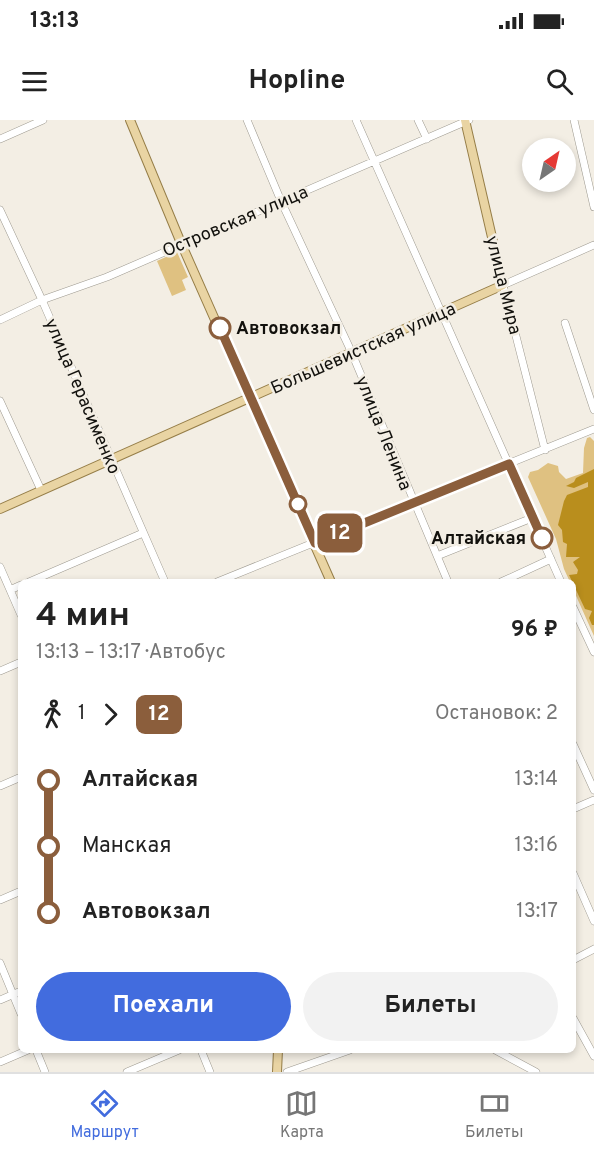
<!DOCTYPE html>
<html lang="ru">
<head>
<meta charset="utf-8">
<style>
  :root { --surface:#fff; --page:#f2f2f2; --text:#222; --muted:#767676; --line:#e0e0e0; --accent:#426cde }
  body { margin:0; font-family:Overpass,sans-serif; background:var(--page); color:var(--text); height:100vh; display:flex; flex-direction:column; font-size:22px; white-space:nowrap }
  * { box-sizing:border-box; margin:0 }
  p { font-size:20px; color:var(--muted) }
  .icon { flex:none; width:33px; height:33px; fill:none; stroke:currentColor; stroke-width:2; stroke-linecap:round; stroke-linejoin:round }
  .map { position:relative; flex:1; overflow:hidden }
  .sheet { position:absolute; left:18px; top:459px; width:558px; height:474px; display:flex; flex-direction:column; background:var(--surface); border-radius:9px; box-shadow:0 3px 9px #0003 }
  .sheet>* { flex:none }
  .badge { padding:0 12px; border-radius:9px; font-size:21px; line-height:39px }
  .needle { width:39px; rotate:34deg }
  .controls { position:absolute; left:522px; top:18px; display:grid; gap:12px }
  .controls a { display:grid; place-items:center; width:54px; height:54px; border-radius:50%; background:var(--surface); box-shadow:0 3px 9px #0003; font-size:30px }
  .map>.badge { position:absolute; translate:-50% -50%; box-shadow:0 0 0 3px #fff }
  .legs { display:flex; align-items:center; gap:9px; height:66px; padding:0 18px; font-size:20px }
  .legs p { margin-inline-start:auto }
  .overview { display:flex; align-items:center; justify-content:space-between; height:102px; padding:0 18px }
  h1 { font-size:33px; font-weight:700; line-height:45px }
  .action { display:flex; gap:12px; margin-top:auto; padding:12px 18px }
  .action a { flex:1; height:69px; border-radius:36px; background:var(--accent); color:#fff; font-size:24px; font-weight:700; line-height:69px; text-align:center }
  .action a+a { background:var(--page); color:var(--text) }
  ul { padding:0 18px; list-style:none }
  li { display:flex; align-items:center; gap:21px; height:66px; font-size:22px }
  li i { display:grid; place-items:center; width:9px; height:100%; margin:0 8px; background:currentColor }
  li i::after { content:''; width:15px; height:15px; margin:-8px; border:4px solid; border-radius:50%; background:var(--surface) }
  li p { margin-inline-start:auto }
  li:first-child i { background:linear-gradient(#0000 50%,currentColor 0) }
  li:last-child i { background:linear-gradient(currentColor 50%,#0000 0) }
  .status { display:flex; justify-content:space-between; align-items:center; height:42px; padding:0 30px; background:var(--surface); direction:ltr }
  .status svg { height:16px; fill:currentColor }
  header { display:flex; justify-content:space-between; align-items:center; height:78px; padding:0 18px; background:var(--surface); font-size:27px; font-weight:700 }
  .tab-bar { display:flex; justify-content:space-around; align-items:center; height:84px; border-top:2px solid var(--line); background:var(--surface); font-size:16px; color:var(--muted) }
  .tab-bar a { display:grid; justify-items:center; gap:3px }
  .tab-bar .active { color:var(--accent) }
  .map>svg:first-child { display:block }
  .green { fill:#dfc181 }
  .water { fill:#b98e1d }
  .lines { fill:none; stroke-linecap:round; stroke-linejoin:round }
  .minor-casing { stroke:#9e9a90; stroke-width:8 }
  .major-casing { stroke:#957d47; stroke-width:10 }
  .minor { stroke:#fff; stroke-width:7 }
  .major { stroke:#e9d4a3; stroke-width:8 }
  .line-1-casing { stroke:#fff; stroke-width:14 }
  .line-1 { stroke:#8b5e3c; stroke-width:9 }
  .stop-1-dot { fill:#fff; stroke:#8b5e3c; stroke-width:3 }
  .labels { text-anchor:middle; stroke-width:5; stroke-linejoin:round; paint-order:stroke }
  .street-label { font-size:18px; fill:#12110d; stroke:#f3eee4 }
  .stop-label { font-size:18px; font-weight:bold; fill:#12110d; stroke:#f3eee4; text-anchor:start }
</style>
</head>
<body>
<div class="status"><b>13:13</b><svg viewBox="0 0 49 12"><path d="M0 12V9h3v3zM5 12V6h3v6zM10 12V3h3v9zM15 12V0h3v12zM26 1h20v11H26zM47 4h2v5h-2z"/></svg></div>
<header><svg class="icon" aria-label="menu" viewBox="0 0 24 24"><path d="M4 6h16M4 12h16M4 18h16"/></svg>Hopline<svg class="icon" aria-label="search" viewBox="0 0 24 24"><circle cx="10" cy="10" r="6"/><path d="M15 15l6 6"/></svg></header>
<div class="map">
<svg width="594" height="952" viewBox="0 0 594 952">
  <rect width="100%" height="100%" fill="#f3eee4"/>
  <path class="green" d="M 177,132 L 188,157 L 182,160 L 186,170 L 172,176 L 157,141 Z
    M 590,317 L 594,321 L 594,516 L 573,469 L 573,462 L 570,462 L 564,449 L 556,419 L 528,357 L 530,352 L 538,350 L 548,343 L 558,346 L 559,352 L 566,359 L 583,353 L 584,328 L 587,318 Z"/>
  <path class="water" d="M 594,349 L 594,505 L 592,505 L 589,498 L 592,491 L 585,489 L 569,455 L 577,454 L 578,450 L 573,442 L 580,437 L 566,437 L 567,424 L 563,422 L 562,410 L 558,405 L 564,381 L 567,375 L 588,367 L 588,362 L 574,368 L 566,366 L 574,362 L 576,358 Z"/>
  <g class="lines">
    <g class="minor-casing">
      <path id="minor" d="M 247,0 L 281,81 L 351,231 L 448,462
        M 356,0 L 561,462
        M 418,0 L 427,19
        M 574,0 L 594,87
        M 0,19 L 43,0
        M 0,90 L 42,180 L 165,462
        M 0,200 L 42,180 L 107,157 L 469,0
        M 565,203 L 594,290
        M 0,281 L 41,370
        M 545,330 L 503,165 L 594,125
        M 437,436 L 532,398
        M 0,447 L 21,495
        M 29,462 L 143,413
        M 217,462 L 594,309
        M 501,462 L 551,439
        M 10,470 L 21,465
        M 573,487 L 594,532
        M 0,551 L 21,542
        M 573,624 L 594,670
        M 0,666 L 21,657
        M 573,689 L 594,680
        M 573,753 L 594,801
        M 0,780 L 21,771
        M 573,840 L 594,829
        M 0,843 L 21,894
        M 0,880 L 21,871
        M 573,898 L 594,936
        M 36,930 L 45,952
        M 201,930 L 210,952
        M 495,930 L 536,952
        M 0,942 L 28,930
        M 127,952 L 179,930
        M 287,952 L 350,930"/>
    </g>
    <g class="major-casing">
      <path id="major" d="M 130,0 L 181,123 L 331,462
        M 0,389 L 503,165 L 465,0
        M 277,952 L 278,930"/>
    </g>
    <use href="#minor" class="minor"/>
    <use href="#major" class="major"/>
  </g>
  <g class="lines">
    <g class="line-1-casing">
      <path id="line-1" d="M 220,208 L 315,423 L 509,344 L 542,418"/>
    </g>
    <use href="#line-1" class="line-1"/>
  </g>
  <g class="stop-1-dot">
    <circle cx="220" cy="208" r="10"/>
    <circle cx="298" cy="384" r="8"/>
    <circle cx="542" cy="418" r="10"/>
  </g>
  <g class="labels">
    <g class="street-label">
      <text transform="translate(235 101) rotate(-23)" y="6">Островская улица</text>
      <text transform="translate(504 165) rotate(76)" y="6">улица Мира</text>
      <text transform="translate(363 228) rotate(-24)" y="6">Большевистская улица</text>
      <text transform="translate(83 276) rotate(67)" y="6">улица Герасименко</text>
      <text transform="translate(384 313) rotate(68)" y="6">улица Ленина</text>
    </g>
    <g class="stop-label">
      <text x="236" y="214">Автовокзал</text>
      <text x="526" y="424" text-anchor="end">Алтайская</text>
    </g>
  </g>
</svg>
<div class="controls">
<a><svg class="needle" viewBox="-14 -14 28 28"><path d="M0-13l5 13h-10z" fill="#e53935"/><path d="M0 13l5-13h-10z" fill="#767676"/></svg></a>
</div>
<b class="badge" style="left:340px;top:413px;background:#8b5e3c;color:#fff">12</b>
<section class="sheet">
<div class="overview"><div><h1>4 мин</h1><p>13:13 – 13:17 · Автобус</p></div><b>96 ₽</b></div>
<div class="legs"><svg class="icon" aria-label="walk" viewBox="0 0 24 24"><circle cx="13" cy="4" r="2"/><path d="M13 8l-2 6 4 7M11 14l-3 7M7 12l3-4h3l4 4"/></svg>1<svg class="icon" aria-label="forward" viewBox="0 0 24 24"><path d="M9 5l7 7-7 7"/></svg><b class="badge" style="background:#8b5e3c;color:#fff">12</b><p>Остановок: 2</p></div>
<ul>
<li><i style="color:#8b5e3c"></i><b>Алтайская</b><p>13:14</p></li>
<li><i style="color:#8b5e3c"></i><span>Манская</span><p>13:16</p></li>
<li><i style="color:#8b5e3c"></i><b>Автовокзал</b><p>13:17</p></li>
</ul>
<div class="action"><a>Поехали</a><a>Билеты</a></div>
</section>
</div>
<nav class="tab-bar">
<a class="active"><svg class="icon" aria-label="directions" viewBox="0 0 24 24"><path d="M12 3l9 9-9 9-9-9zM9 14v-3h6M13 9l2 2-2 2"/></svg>Маршрут</a>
<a><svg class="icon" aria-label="map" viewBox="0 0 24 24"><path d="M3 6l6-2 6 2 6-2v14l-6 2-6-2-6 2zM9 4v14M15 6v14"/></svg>Карта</a>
<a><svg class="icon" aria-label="tickets" viewBox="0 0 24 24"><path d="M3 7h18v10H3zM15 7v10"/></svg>Билеты</a>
</nav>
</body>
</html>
